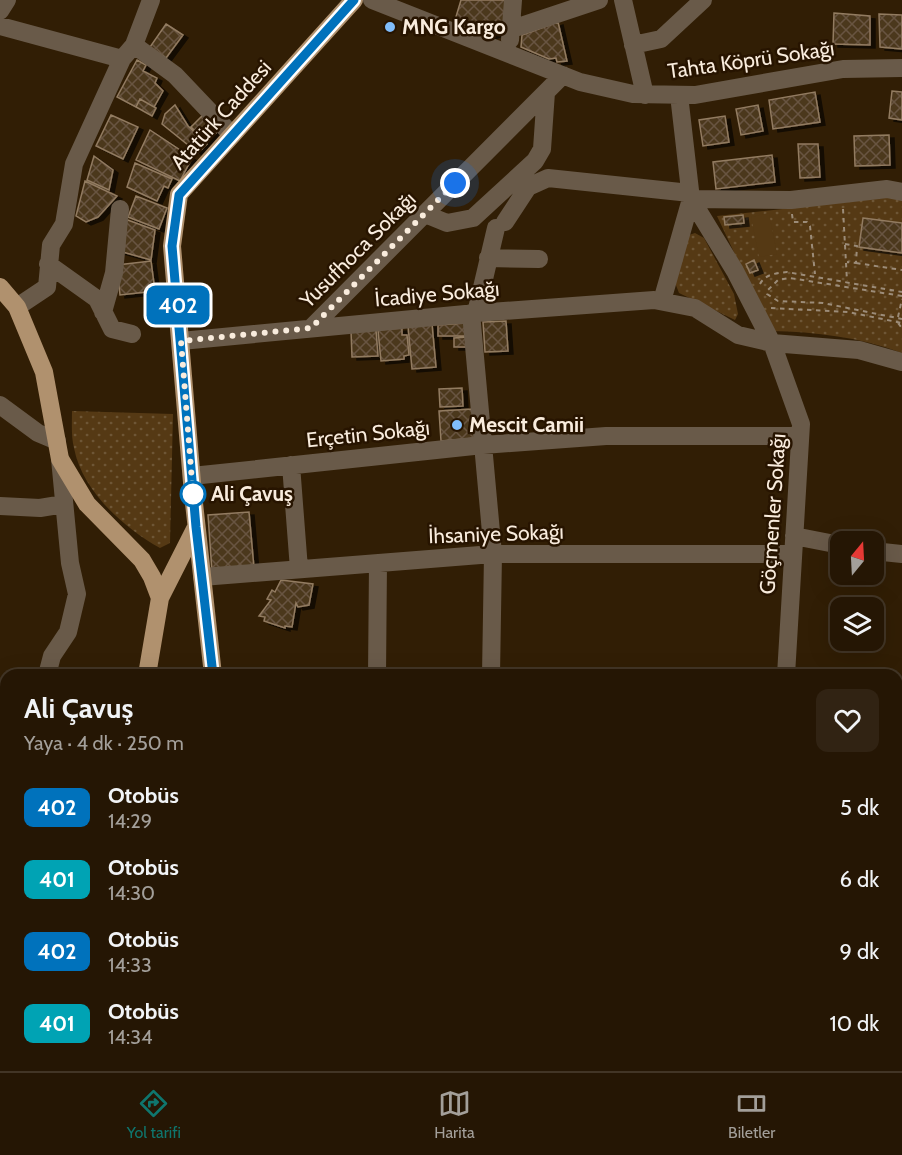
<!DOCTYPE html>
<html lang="tr">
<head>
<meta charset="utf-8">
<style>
  :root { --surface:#251604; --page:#312313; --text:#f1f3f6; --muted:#a39f9a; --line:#423526; --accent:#0f766e }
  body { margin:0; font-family:Cabin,sans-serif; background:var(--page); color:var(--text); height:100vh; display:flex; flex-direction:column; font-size:22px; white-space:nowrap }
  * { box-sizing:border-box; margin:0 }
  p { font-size:20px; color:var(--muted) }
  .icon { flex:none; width:33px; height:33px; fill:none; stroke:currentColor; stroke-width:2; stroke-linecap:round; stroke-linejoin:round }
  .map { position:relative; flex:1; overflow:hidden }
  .sheet { position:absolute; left:0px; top:669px; width:903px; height:402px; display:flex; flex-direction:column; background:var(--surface); border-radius:18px 18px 0 0; box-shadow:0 6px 24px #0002,0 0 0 2px var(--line) }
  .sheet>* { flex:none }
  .badge { padding:0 12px; border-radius:9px; font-size:21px; line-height:39px }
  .needle { width:39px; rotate:18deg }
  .fabs { position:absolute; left:830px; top:531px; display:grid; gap:12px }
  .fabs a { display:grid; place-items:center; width:54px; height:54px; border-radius:12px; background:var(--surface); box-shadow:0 6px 24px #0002,0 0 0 2px var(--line); font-size:30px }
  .you { position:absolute; width:30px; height:30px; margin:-15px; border:4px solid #fff; border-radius:50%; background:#1a73e8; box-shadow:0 0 0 9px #1a73e833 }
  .map>.badge { position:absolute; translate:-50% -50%; box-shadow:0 0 0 3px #fff }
  .round { display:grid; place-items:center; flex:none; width:63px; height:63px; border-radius:12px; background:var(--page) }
  .headline { display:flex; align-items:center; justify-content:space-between; height:102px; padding:0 24px }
  h1 { font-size:28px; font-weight:800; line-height:45px }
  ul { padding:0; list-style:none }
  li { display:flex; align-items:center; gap:18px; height:72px; padding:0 24px }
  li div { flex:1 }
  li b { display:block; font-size:22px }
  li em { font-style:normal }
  li .badge { min-width:66px; font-weight:700; text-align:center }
  .tab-bar { display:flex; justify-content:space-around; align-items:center; height:84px; border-top:2px solid var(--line); background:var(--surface); font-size:16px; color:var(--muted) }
  .tab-bar a { display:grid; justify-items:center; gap:3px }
  .tab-bar .selected { color:var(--accent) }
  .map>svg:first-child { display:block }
  .built { fill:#3e2605 }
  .park { fill:url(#park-dots) }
  .pitch { fill:#553914 }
  .building { fill:url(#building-cross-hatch); stroke:#927b61; stroke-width:1.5; filter:url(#shadow) }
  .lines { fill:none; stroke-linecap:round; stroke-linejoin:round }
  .path { stroke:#9c8c79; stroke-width:2; stroke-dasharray:4.5 4.5; stroke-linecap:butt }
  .minor { stroke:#695a49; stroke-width:18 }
  .major { stroke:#b0916e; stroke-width:18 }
  .line-casing { stroke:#fff; stroke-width:14 }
  .line { stroke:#0072bc; stroke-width:9 }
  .walk { stroke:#f9ecdd; stroke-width:6; stroke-dasharray:0 10.8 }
  .poi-dot { fill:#80bdfa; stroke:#271400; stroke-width:2 }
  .stop-dot { fill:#fff; stroke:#0072bc; stroke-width:3 }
  .labels { text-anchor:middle; stroke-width:5; stroke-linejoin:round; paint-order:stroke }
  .poi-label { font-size:21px; font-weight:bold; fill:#f9ecdd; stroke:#271400; text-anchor:start }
  .street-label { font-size:21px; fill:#f9ecdd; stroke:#271400 }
  .stop-label { font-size:21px; font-weight:bold; fill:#f9ecdd; stroke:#271400; text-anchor:start }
</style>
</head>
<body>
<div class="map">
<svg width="902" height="1071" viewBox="0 0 902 1071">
  <defs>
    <pattern id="park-dots" width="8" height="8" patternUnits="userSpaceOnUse" patternTransform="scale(1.5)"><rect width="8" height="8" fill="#553914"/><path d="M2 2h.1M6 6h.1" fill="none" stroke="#6e5636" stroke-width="1.8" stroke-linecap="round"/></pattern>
    <pattern id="building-cross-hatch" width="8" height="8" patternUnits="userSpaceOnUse" patternTransform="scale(1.5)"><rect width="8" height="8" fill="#4c371f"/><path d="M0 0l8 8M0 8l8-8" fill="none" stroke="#67543f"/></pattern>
    <filter id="shadow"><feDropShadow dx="5" dy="3" stdDeviation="0" flood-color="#0009"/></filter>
  </defs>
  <rect width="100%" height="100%" fill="#311e05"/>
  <path class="built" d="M 264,1065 L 535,1065 L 543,1071 L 265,1071 Z"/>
  <path class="park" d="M 902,196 L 902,353 C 860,337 816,332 771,331 L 717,216 Z
    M 695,233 L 704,238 L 734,294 L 738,314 L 735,320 L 679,293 L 674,280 L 689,235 Z
    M 72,411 L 173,414 L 170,543 L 160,548 C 124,528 82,491 74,448 C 71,436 72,423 72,411 Z"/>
  <path class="pitch" d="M 769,213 L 777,254 L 759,257 L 751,217 Z"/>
  <path class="building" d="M 461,0 L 508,0 L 506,30 L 490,36 L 455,20 Z
    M 834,13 L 870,16 L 870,45 L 833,44 Z
    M 879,14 L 902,15 L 902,49 L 880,47 Z
    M 558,22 L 567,61 L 557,62 L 556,58 L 549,59 L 521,47 L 522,35 Z
    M 166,24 L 183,35 L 166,58 L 150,47 Z
    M 137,60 L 146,65 L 143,71 L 157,78 L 155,83 L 163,91 L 154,107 L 140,99 L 136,107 L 117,97 Z
    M 892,91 L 902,92 L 902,120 L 889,118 Z
    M 815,92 L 820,122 L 773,129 L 769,100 Z
    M 140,99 L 156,108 L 152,116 L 136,107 Z
    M 175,105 L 188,126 L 207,144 L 198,153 L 162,124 L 165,114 Z
    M 758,105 L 763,131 L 741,135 L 736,109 Z
    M 204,114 L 220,129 L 207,142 L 191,127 Z
    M 111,115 L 138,127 L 123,159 L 96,146 Z
    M 725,116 L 729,142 L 703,146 L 699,120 Z
    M 150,130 L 192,158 L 180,181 L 136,160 Z
    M 889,135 L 890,165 L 855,166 L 854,136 Z
    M 798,144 L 818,144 L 820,177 L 800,178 Z
    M 772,155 L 775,182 L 716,189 L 713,162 Z
    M 94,156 L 113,170 L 109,190 L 87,180 Z
    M 135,163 L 172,179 L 168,188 L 164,186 L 157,201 L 127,187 Z
    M 85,181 L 117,196 L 98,217 L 86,222 L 76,216 Z
    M 136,196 L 167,208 L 159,229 L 128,217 Z
    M 743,215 L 744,223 L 725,225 L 724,217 Z
    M 863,218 L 902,223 L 902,253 L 859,247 Z
    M 125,219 L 155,230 L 151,260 L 119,251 Z
    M 754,260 L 758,270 L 750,273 L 746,264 Z
    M 151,261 L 155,291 L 120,295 L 117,265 Z
    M 506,321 L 508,351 L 485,352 L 483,322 Z
    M 466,323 L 466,336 L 438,336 L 438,325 Z
    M 432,324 L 436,367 L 412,369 L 408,326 Z
    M 402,328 L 402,335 L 407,335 L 409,355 L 404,356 L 404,359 L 381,361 L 378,330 Z
    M 376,330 L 378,356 L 352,357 L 351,331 Z
    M 467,337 L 467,347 L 454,347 L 454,338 Z
    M 462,388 L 463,406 L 440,407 L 439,389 Z
    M 473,409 L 476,438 L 441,441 L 439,411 Z
    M 249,512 L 254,568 L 212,572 L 208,515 Z
    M 281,580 L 313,584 L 309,605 L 298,607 L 296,603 L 292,627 L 285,626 L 285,628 L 264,621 L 265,617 L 259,616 L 271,600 L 267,599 L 272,590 L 275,592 Z
    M 424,1065 L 506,1065 L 515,1071 L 431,1071 Z
    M 397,1067 L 397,1071 L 314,1071 L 314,1070 Z"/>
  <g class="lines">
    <path class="path" d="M 843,209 L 847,281
      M 792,214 L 793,222 L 807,222 L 810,226 L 815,274
      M 845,244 L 857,246 L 856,263 L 847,262
      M 856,263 L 902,270
      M 760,284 C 765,274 777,273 787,272 L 902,292
      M 902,296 L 790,278 L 778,280 L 767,291 L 767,294 L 778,301 L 823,303 L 902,319
      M 771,308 L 848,312 L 902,323
      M 898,317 L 902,299
      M 898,323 L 902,328"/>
    <path class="minor" d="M 372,0 L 580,82 L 633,94 L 695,95 L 843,69 L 902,68
      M 623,0 L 645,95
      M 0,11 L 7,0
      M 0,26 L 122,59
      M 512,29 L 599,0
      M 510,40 L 513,0
      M 134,45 L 151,0
      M 633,45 L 661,39 L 703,0
      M 679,95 L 691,199 L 735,271 L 772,343 L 801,424 L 786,675
      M 691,199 L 791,200 L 887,189 L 902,192
      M 425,214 L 447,223 L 473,218 L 535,161 L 542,149 L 546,92
      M 505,222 L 528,187 L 548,178 L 690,193
      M 488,258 L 539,259
      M 48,264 L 97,299 L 112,329 L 132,334
      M 662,301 L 691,199
      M 17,307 L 47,287 L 51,245 L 64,224 L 74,164 L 122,59 L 134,45 L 175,75 L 232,135
      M 103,312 L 114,273 L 120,209
      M 471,313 L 493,554 L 491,675
      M 476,313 L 496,228
      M 311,328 L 563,75
      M 181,341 L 476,313 L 654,300 L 695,308 L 738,335 L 772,343 L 859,350 L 902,362
      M 0,405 L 38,433 L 57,441
      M 291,465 L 299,569
      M 192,476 L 483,445 L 606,436 L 800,436
      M 0,506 L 40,508 L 64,504
      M 794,536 L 840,545
      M 873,551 L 902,554
      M 202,577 L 493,554 L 793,554
      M 47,675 L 52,656 L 68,632 L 77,594 L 70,563 L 60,459
      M 377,675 L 378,563
      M 897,716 L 902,716
      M 0,743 L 6,745
      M 897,826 L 902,827
      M 0,851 L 6,802
      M 897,898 L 902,899
      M 0,1028 L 6,1040
      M 897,1028 L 902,1027
      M 286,1065 L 289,1071
      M 551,1065 L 558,1071
      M 640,1071 L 662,1067 L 703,1071
      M 874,1071 L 902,1065"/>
    <path class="major" d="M 0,287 L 17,307 L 44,372 L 60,459 L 87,504 L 142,560 L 152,577 L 160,598 L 147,675
      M 160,598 L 195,529
      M 213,675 L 193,494 L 172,246 L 179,194 L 354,0
      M 244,1065 L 244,1071
      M 9,1071 L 19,1065"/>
  </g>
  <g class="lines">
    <g class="line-casing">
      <path id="line" d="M 213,675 L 196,527 L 172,246 L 179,195 L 354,0"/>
    </g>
    <use href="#line" class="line"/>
    <path class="walk" d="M 193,494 L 181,341 L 311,328 L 455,183"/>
  </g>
  <g class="poi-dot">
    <circle cx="390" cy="27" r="6"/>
    <circle cx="457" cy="425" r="6"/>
  </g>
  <circle class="stop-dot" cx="193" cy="494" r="12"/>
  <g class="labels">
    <g class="poi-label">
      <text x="402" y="34">MNG Kargo</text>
      <text x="469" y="432">Mescit Camii</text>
    </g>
    <g class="street-label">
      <text transform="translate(751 60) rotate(-8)" y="7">Tahta Köprü Sokağı</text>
      <text transform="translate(221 115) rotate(-48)" y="7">Atatürk Caddesi</text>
      <text transform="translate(358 250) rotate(-45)" y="7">Yusufhoca Sokağı</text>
      <text transform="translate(437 294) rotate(-5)" y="7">İcadiye Sokağı</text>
      <text transform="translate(368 434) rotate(-6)" y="7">Erçetin Sokağı</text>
      <text transform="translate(773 514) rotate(-86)" y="7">Göçmenler Sokağı</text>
      <text transform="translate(496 534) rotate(-2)" y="7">İhsaniye Sokağı</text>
    </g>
    <g class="stop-label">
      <text x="211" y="501">Ali Çavuş</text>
    </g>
  </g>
</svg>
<div class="fabs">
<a><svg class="needle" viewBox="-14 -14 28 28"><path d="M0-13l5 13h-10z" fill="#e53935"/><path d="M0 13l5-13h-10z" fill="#a39f9a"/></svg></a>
<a><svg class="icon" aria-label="layers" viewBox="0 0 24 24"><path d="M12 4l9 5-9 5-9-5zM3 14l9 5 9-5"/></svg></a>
</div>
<div class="you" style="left:455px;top:183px"></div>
<b class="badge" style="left:178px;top:305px;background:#0072bc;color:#fff">402</b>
<section class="sheet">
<div class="headline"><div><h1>Ali Çavuş</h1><p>Yaya · 4 dk · 250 m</p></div><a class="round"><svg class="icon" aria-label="heart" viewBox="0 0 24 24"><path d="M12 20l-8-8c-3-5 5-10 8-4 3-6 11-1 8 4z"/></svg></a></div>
<ul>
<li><span class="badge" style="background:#0072bc;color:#fff">402</span><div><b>Otobüs</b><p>14:29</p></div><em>5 dk</em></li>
<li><span class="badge" style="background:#00a3b4;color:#fff">401</span><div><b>Otobüs</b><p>14:30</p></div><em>6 dk</em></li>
<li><span class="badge" style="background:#0072bc;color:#fff">402</span><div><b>Otobüs</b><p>14:33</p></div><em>9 dk</em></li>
<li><span class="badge" style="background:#00a3b4;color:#fff">401</span><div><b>Otobüs</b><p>14:34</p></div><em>10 dk</em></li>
</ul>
</section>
</div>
<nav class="tab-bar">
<a class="selected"><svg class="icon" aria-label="directions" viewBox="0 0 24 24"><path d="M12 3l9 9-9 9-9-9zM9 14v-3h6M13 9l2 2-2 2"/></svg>Yol tarifi</a>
<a><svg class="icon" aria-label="map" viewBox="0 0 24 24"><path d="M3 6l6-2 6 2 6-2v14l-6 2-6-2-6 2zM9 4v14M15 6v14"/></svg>Harita</a>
<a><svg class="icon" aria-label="tickets" viewBox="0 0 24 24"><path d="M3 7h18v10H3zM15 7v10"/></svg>Biletler</a>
</nav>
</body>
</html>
